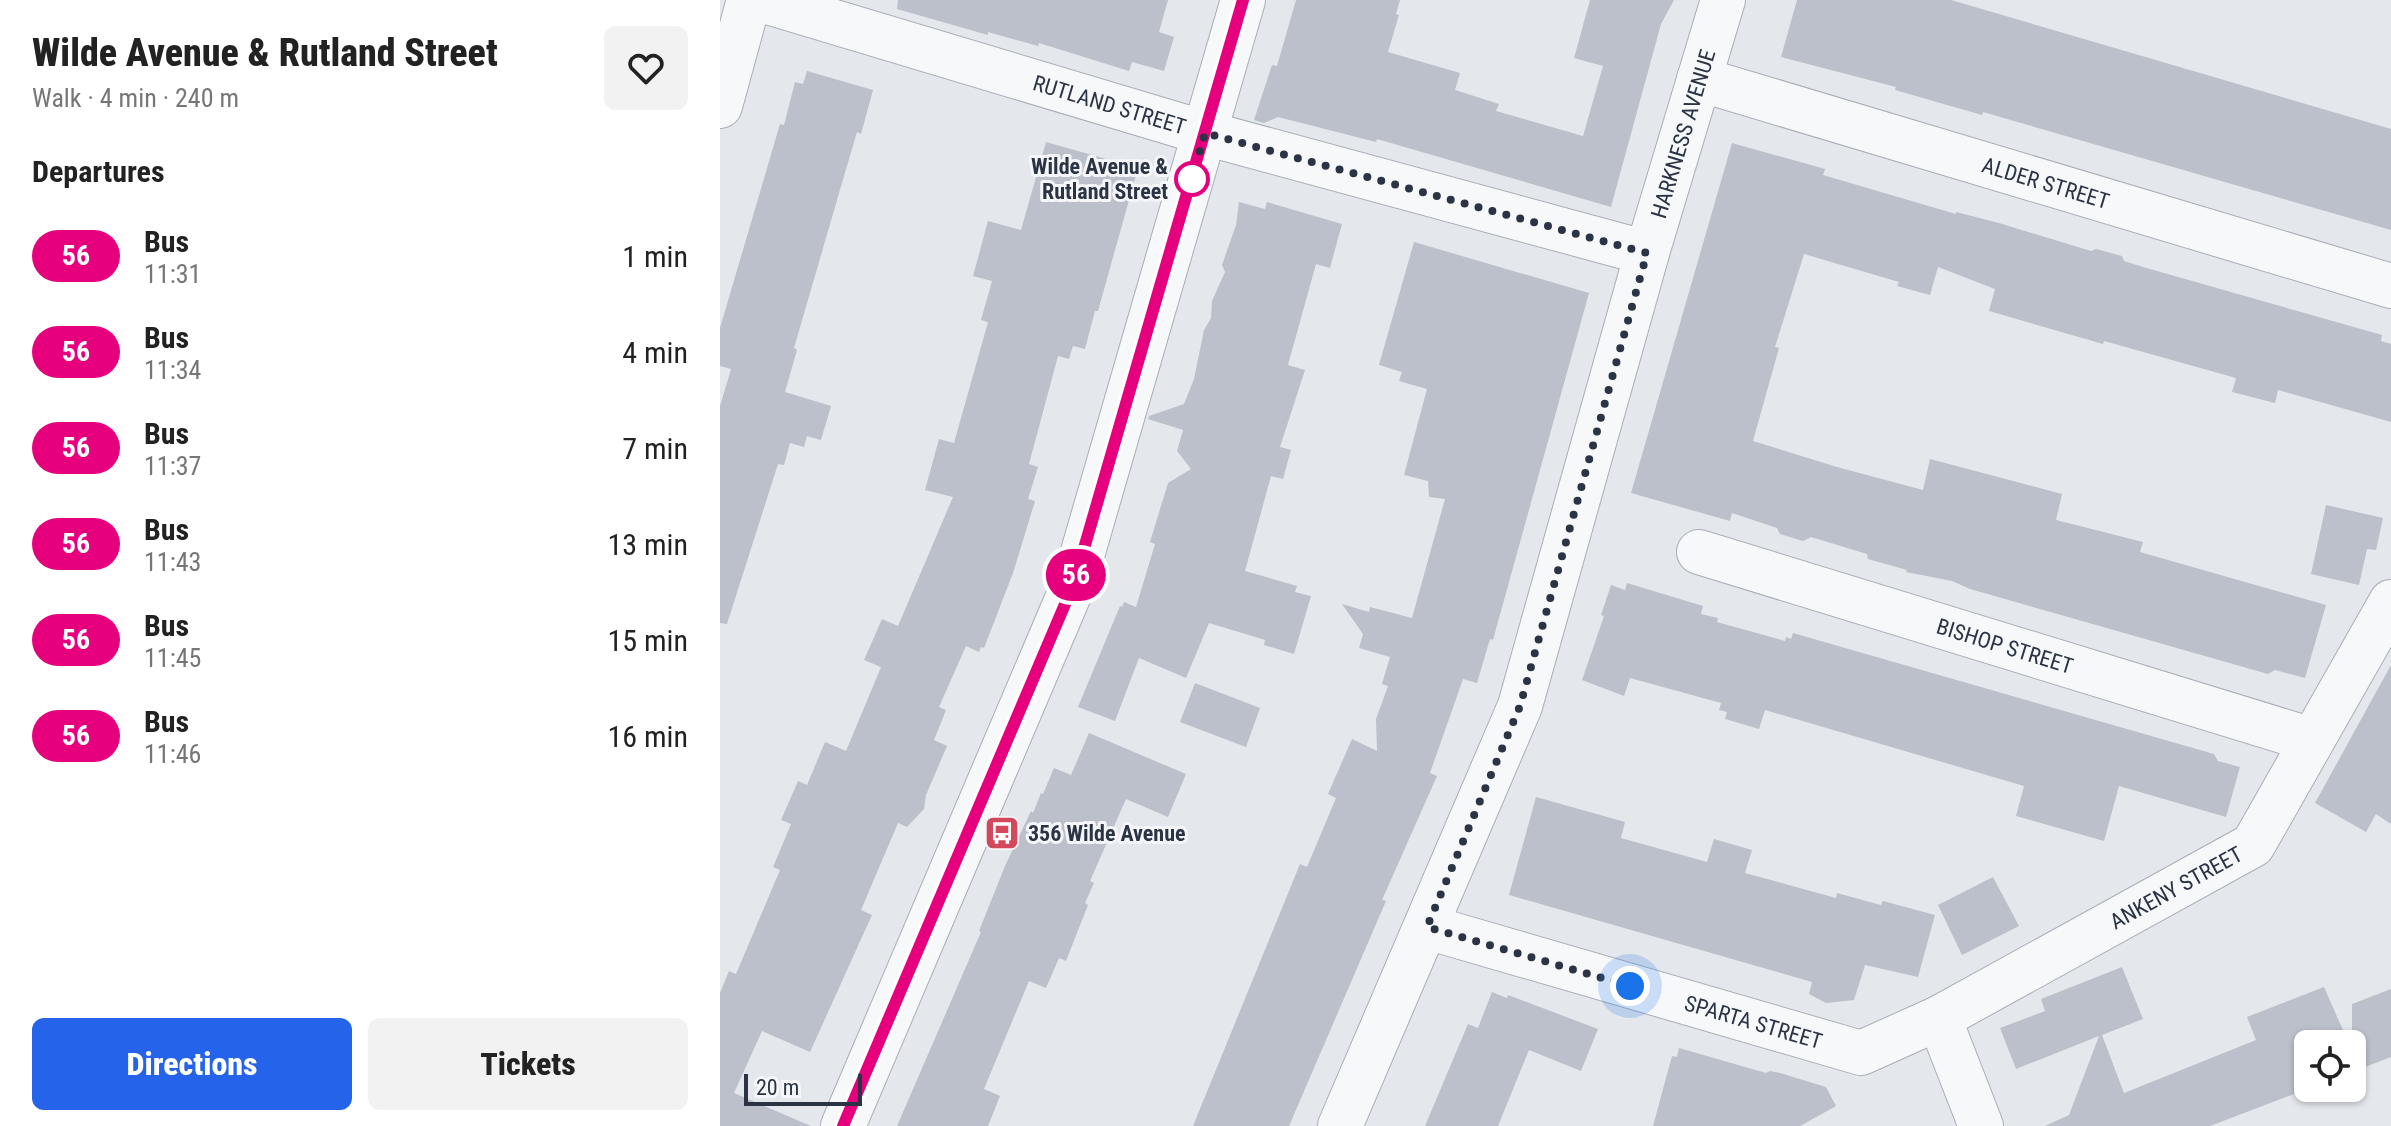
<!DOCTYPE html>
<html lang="en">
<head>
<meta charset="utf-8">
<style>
  :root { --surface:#fff; --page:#f2f2f2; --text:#222; --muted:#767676; --accent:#2563eb }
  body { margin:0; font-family:"Roboto Condensed",sans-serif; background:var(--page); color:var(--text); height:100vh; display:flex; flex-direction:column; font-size:30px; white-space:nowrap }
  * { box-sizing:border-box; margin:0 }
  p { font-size:26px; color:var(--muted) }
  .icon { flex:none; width:44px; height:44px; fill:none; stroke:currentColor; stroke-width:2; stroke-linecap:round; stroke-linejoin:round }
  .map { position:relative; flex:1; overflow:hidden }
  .panel { display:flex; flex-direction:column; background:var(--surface); width:720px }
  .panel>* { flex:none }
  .badge { padding:0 16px; border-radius:26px; font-size:28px; line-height:52px }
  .tools { position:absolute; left:1574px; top:1030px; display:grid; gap:16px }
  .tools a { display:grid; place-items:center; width:72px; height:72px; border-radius:12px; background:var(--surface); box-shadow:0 2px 6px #0004; font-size:40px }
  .scale { position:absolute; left:24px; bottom:20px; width:118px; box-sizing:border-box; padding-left:8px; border:4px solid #2b3445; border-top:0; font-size:22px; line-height:28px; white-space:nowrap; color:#2b3445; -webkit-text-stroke:6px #f4f6f9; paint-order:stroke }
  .you { position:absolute; width:40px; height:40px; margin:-20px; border:6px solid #fff; border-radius:50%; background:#1a73e8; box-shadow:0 0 0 12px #1a73e833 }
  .map>.badge { position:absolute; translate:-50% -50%; box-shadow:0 0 0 4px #fff }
  h2 { padding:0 32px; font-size:30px; line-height:72px }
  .round { display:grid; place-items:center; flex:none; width:84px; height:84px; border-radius:12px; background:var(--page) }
  .head { display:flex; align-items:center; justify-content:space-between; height:136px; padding:0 32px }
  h1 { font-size:38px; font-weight:800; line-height:60px }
  .button { display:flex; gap:16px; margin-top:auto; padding:16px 32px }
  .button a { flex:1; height:92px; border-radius:12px; background:var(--accent); color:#fff; font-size:32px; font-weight:800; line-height:92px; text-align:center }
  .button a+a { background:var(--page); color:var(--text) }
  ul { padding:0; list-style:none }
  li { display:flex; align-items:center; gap:24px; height:96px; padding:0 32px }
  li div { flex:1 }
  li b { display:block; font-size:30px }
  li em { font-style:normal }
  li .badge { min-width:88px; font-weight:700; text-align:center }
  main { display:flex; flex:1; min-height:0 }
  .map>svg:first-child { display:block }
  .building { fill:#bbc0ca }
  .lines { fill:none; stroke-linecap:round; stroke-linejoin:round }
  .minor-casing { stroke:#a9aeb7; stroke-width:46 }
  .minor { stroke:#f7f8fa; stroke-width:44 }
  .line-casing { stroke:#fff; stroke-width:18 }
  .line { stroke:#e6007e; stroke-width:12 }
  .walk { stroke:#2b3445; stroke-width:8; stroke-dasharray:0 14.4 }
  .stop-dot { fill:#fff; stroke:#e6007e; stroke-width:4 }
  .labels { text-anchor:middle; stroke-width:6; stroke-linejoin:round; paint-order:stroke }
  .street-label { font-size:22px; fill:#2b3445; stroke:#f4f6f9 }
  .stop-label { font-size:22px; font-weight:bold; fill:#2b3445; stroke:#f4f6f9; text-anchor:end }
  .poi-label { font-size:22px; font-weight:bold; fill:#2b3445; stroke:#f4f6f9; text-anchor:start }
</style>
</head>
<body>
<main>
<section class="panel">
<div class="head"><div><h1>Wilde Avenue &amp; Rutland Street</h1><p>Walk · 4 min · 240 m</p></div><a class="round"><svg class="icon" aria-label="heart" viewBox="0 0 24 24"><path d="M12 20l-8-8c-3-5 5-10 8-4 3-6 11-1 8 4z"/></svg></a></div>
<h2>Departures</h2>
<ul>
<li><span class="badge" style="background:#e6007e;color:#fff">56</span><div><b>Bus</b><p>11:31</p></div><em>1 min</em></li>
<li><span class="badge" style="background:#e6007e;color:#fff">56</span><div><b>Bus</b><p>11:34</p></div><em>4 min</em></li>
<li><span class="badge" style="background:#e6007e;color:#fff">56</span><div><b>Bus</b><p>11:37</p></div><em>7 min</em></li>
<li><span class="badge" style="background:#e6007e;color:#fff">56</span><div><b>Bus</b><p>11:43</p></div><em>13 min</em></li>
<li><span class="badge" style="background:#e6007e;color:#fff">56</span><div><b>Bus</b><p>11:45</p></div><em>15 min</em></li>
<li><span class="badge" style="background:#e6007e;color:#fff">56</span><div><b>Bus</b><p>11:46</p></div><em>16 min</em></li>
</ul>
<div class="button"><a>Directions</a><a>Tickets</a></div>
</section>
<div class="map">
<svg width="1671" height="1126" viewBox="0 0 1671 1126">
  <rect width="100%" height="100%" fill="#e4e7ec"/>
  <path class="building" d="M 178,0 L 448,0 L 439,32 L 454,37 L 444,71 L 412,62 L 409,71 L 319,43 L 318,46 L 268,32 L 268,35 L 177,9 Z
    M 576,0 L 680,0 L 676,14 L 679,15 L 668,52 L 740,73 L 735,90 L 779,104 L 776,111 L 863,136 L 883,66 L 854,58 L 870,0 L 954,0 L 941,24 L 891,207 L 657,139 L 656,142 L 558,117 L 544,123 L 534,120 L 552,65 L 557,66 Z
    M 1077,0 L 1231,0 L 1671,129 L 1671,230 L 1263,112 L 1262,115 L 1175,90 L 1176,87 L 1061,57 Z
    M 87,71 L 153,90 L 141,134 L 137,132 L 124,176 L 74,348 L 77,350 L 65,392 L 111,406 L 101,440 L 87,436 L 84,447 L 70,443 L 64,465 L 58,464 L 7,624 L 0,623 L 0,406 L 11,369 L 0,366 L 0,328 L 60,124 L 64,125 L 75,82 L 83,84 Z
    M 326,142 L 418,168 L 378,311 L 375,311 L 365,349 L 353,346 L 349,359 L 338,356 L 309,464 L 318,467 L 308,499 L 315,501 L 293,573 L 264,648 L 261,647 L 259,652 L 246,646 L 219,707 L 226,710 L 214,740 L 227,746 L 206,795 L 204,809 L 187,827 L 178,823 L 141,910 L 152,915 L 90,1052 L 42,1031 L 14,1093 L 91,1126 L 0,1126 L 0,993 L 9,971 L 16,974 L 60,870 L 53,867 L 71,824 L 61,820 L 78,781 L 87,785 L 105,742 L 126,751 L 161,667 L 144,660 L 162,619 L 178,626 L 233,497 L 205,490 L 219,439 L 234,443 L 268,322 L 261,320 L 272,281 L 253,276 L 268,221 L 301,230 Z
    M 1012,143 L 1105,169 L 1103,175 L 1236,214 L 1236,212 L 1279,223 L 1371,251 L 1376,249 L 1402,256 L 1404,261 L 1423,267 L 1662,335 L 1661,341 L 1671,344 L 1671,422 L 1558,390 L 1555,403 L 1512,392 L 1516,378 L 1384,341 L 1383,344 L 1269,311 L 1275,289 L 1218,267 L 1210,295 L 1177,286 L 1179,282 L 1084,254 L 1055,347 L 1059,348 L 1033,441 L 1117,467 L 1203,490 L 1210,459 L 1342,494 L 1336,520 L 1423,542 L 1420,552 L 1606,605 L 1585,678 L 1555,670 L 1548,674 L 1250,589 L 1232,581 L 1186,572 L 1187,570 L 1148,559 L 1147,554 L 1091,537 L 1083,541 L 1060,534 L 1057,528 L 1012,513 L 1010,521 L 911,493 Z
    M 519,202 L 545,209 L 547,202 L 622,224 L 610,268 L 596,264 L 568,365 L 585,370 L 560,447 L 571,450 L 563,479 L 551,476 L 525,571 L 577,586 L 575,592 L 591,596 L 574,654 L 544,645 L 545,640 L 489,623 L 466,678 L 419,658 L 395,721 L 358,707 L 400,606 L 402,607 L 404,602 L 416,607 L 435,544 L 430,542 L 448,483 L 471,469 L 457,451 L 463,430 L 428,419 L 429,416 L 464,404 L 474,379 L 484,330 L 491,318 L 492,301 L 505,272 L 502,265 L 516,225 Z
    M 694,242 L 869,293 L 773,640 L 770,639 L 757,683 L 743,679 L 710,773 L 717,776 L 662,900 L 666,901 L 569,1126 L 473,1126 L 580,864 L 587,867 L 616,798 L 608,794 L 632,739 L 657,751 L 656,719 L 668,686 L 662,684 L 670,657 L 639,648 L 643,634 L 622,604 L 649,612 L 650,607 L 692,618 L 725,499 L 709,497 L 708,481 L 684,475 L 707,389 L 679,381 L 682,372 L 659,365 Z
    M 1606,505 L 1663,518 L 1656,550 L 1647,549 L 1639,585 L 1591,574 Z
    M 907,583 L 983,606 L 981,614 L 998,618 L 997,622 L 1065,641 L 1066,637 L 1071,639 L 1073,633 L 1494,754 L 1498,761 L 1520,767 L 1506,817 L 1399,786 L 1384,841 L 1296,816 L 1304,786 L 1045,710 L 1039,729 L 1005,719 L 1007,712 L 999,710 L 1001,703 L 910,678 L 904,696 L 862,680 L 884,616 L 881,615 L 891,585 L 905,590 Z
    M 1671,665 L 1671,824 L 1656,814 L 1646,832 L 1595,803 Z
    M 475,683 L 540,708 L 526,747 L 460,722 Z
    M 369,733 L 466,774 L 448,817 L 406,799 L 370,881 L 374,883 L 365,903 L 368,905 L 346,961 L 339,958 L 326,988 L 309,981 L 264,1089 L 280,1096 L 268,1126 L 177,1126 L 261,932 L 259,931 L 285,866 L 311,811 L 313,813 L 321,793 L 323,794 L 334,768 L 351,775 Z
    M 816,797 L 905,822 L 901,838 L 987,862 L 994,839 L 1032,850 L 1025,873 L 1116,898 L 1117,893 L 1161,905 L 1163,901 L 1215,915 L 1198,977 L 1145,965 L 1134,1000 L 1106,1003 L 1089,994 L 1092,982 L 789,895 Z
    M 1273,877 L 1299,926 L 1242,955 L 1218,905 Z
    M 1402,967 L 1423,1019 L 1382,1035 L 1404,1093 L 1536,1040 L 1527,1017 L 1604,987 L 1629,1044 L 1588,1044 L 1588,1088 L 1590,1088 L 1490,1126 L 1325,1126 L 1349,1115 L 1379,1036 L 1296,1069 L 1280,1028 L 1325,1011 L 1321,999 Z
    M 1671,989 L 1671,1057 L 1632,1072 L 1632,1004 Z
    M 772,992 L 787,998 L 788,995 L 878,1029 L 861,1071 L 809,1050 L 778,1126 L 705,1126 L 748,1024 L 758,1028 Z
    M 959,1048 L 1046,1073 L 1050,1071 L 1060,1073 L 1106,1087 L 1116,1106 L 1080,1126 L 933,1126 L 952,1056 L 957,1057 Z"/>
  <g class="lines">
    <g class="minor-casing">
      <g id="minor">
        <path id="s1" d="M 41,0 L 485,133 L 927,253"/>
        <path id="s2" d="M 979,79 L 1671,286"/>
        <path d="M 0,106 L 29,0"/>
        <path id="s3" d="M 979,552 L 1592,740"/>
        <path id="s4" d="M 707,927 L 1141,1053 L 1219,1018 L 1533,845 L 1671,602"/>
        <path d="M 1219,1018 L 1261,1126"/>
        <path d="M 123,1126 L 354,583 L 523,0"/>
        <path id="s5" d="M 620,1126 L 800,706 L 927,253 L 1003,0"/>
      </g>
    </g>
    <use href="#minor" class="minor"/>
  </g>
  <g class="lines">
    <g class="line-casing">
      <path id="line" d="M 123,1126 L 354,583 L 523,0"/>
    </g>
    <use href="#line" class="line"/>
    <path class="walk" d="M 472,179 L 485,133 L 927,253 L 800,706 L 707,927 L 910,986"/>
  </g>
  <defs>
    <g id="bus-square" transform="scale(1.8)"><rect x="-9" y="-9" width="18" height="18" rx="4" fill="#d1495b" stroke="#f4f6f9"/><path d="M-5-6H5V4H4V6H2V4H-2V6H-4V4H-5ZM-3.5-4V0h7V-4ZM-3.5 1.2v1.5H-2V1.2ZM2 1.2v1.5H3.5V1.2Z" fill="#fff"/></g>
  </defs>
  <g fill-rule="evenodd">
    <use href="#bus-square" x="282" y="833"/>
  </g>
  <circle class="stop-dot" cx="472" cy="179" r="16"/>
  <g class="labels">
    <g class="street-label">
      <text dy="8" stroke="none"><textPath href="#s1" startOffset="364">RUTLAND STREET</textPath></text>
      <text dy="8" stroke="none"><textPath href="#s5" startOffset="1052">HARKNESS AVENUE</textPath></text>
      <text dy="8" stroke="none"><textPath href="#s2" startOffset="362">ALDER STREET</textPath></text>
      <text dy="8" stroke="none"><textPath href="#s3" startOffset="320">BISHOP STREET</textPath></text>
      <text dy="8" stroke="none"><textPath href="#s4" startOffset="808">ANKENY STREET</textPath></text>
      <text dy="8" stroke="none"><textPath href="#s4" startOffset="340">SPARTA STREET</textPath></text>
    </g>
    <g class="stop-label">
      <text x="448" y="174">Wilde Avenue &amp;<tspan x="448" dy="25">Rutland Street</tspan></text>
    </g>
    <g class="poi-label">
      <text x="308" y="841">356 Wilde Avenue</text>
    </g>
  </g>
</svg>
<div class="tools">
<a><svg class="icon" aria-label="locate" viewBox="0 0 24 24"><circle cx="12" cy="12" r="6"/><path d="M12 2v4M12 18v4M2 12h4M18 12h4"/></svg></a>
</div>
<div class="scale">20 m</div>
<div class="you" style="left:910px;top:986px"></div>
<b class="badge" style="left:356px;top:575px;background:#e6007e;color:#fff">56</b>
</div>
</main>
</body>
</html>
